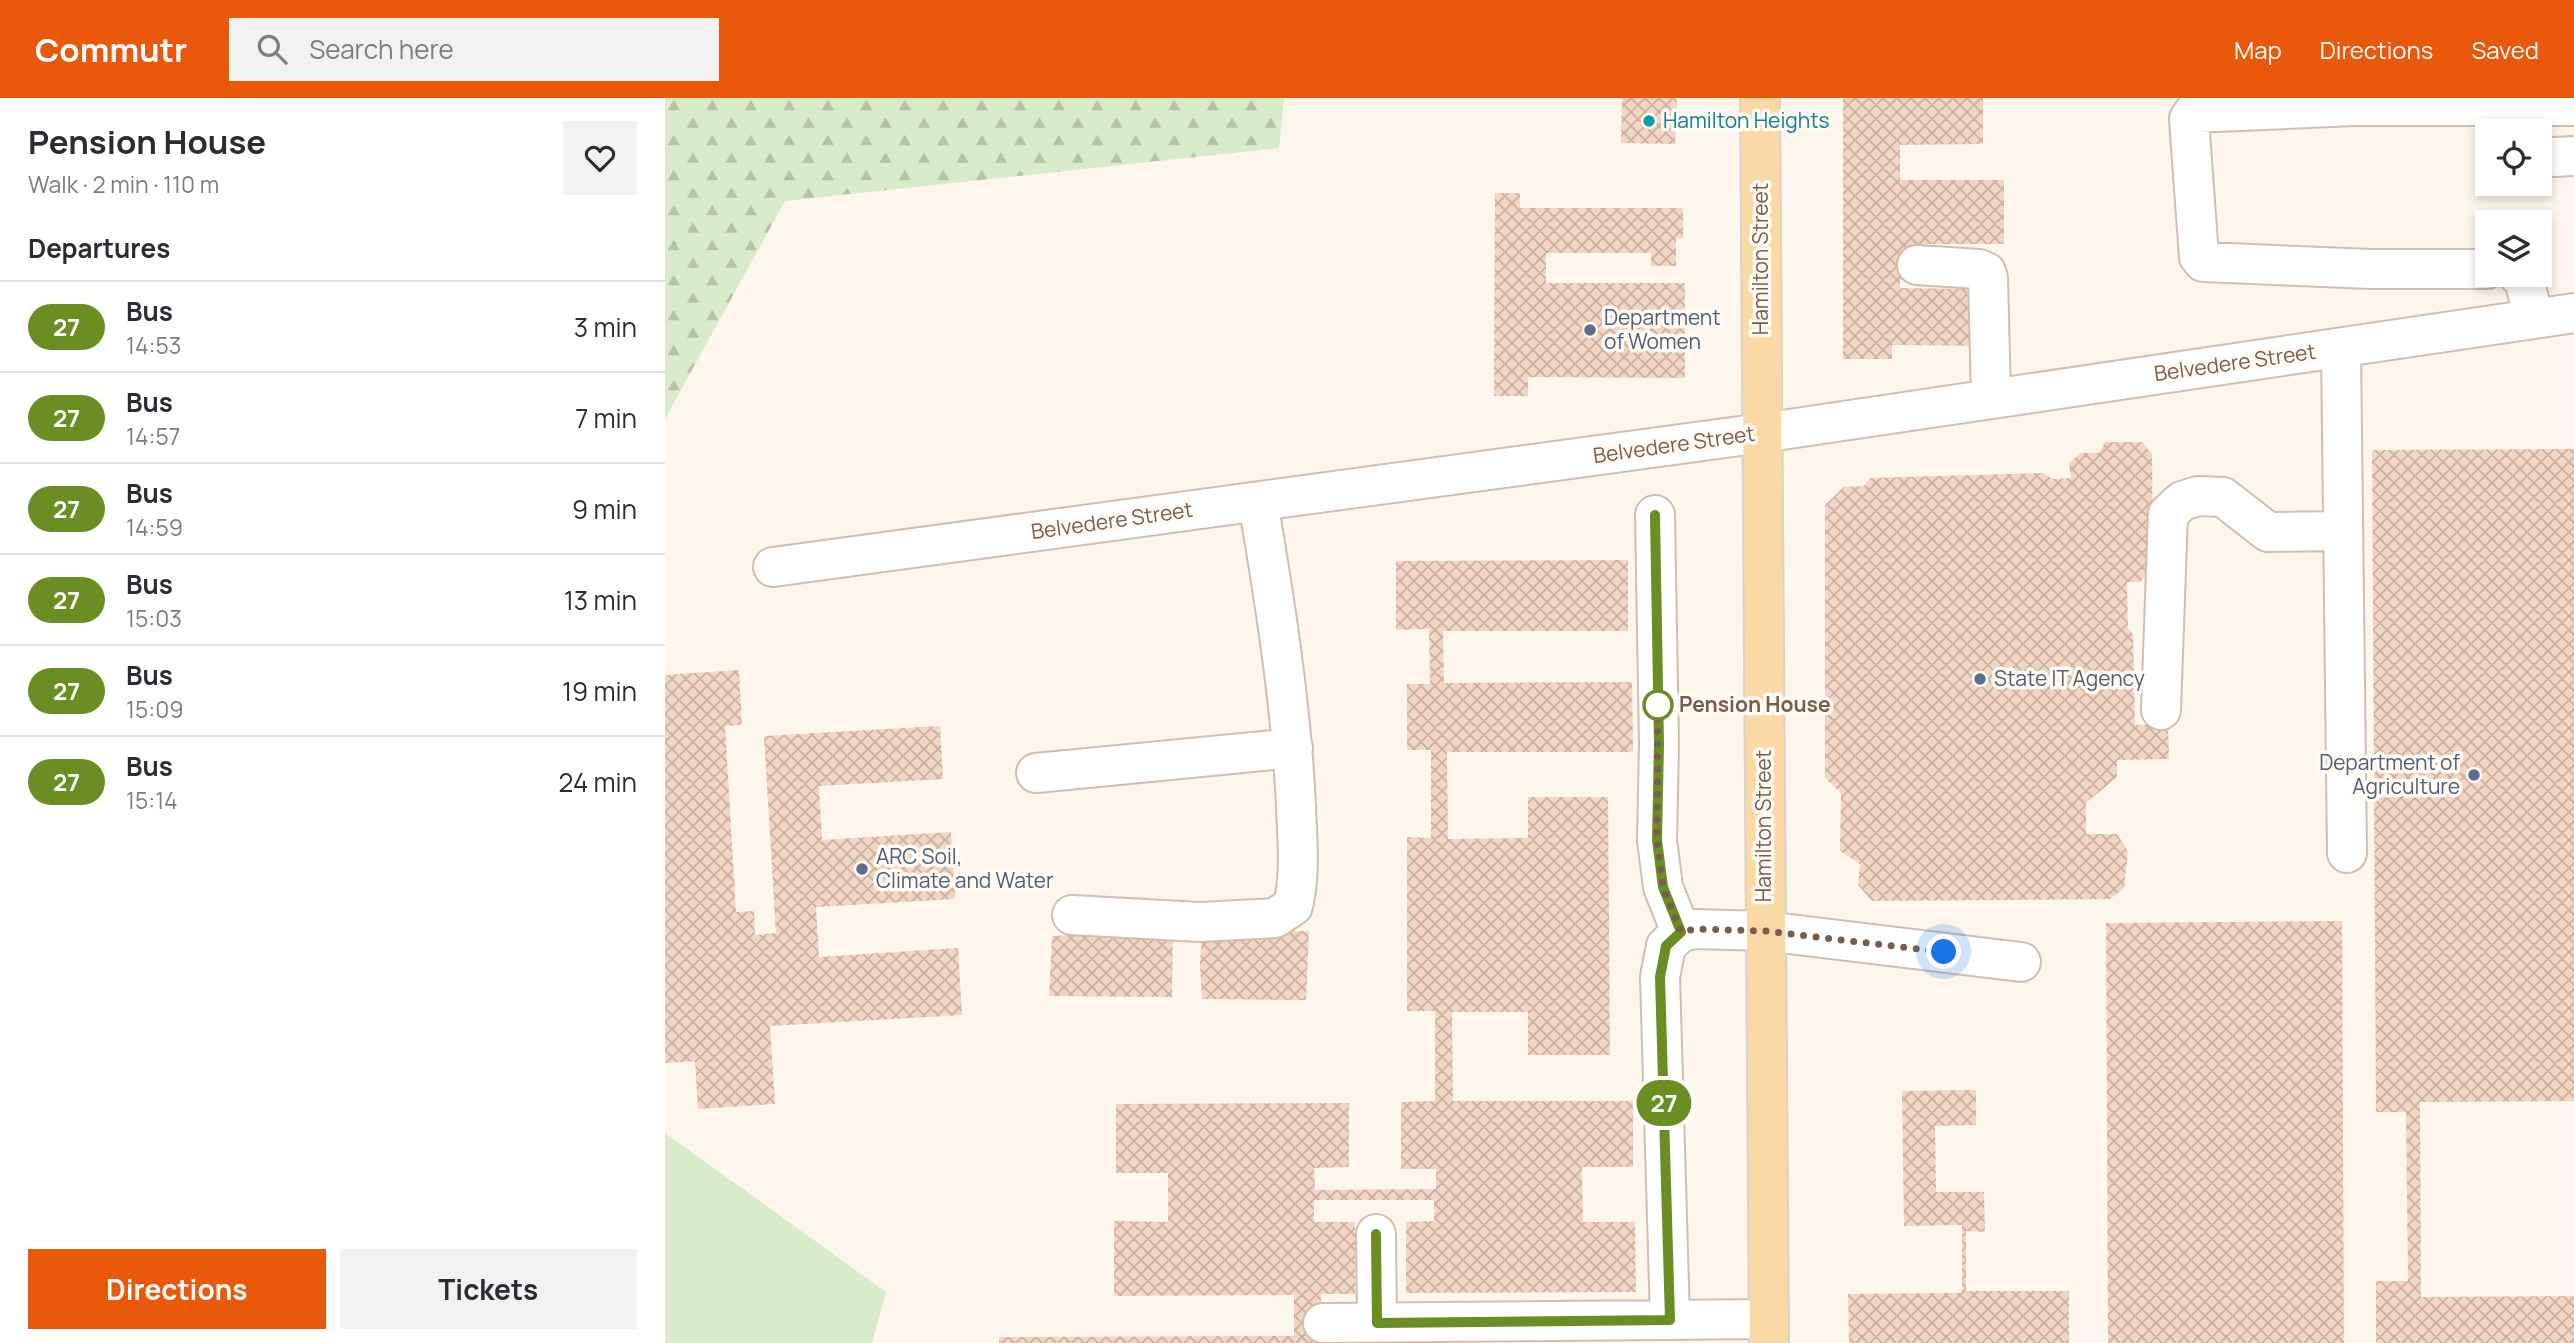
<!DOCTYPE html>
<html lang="en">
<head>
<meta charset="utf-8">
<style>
  :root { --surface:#fff; --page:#f2f2f3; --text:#2b2b33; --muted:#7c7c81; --line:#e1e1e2; --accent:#ea580c }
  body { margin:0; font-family:Manrope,sans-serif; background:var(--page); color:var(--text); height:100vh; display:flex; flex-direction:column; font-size:26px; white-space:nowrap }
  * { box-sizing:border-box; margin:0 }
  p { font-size:23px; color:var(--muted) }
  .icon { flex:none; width:38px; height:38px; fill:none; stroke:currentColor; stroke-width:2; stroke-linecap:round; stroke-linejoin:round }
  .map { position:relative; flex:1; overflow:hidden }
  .details { display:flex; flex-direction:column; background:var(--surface); width:665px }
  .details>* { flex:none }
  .badge { padding:0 14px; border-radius:23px; font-size:24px; line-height:46px }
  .fabs { position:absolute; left:1810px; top:21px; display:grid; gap:14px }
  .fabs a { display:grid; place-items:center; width:77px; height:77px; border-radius:0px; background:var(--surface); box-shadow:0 4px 10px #0003; font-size:35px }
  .you { position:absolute; width:35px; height:35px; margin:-18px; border:5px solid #fff; border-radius:50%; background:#1a73e8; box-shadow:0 0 0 10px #1a73e833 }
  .map>.badge { position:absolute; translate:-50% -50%; box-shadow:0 0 0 4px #fff }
  h2 { padding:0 28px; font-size:26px; line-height:63px }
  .round { display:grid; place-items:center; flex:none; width:74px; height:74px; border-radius:0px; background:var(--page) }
  .head { display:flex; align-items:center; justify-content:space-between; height:119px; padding:0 28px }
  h1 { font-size:33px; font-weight:700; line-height:52px }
  .primary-button { display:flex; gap:14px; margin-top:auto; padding:14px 28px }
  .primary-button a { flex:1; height:80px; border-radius:0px; background:var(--accent); color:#fff; font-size:28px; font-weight:700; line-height:80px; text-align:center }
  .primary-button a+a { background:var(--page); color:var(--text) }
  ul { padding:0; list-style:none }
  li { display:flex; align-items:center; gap:21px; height:91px; padding:0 28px; border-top:2px solid var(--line) }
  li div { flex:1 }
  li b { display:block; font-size:26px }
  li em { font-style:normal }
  li .badge { min-width:77px; font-weight:700; text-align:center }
  header { display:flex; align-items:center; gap:42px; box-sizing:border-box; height:98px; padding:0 35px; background:var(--accent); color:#fff }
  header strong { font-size:33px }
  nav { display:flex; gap:38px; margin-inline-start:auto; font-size:24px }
  .search { width:490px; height:63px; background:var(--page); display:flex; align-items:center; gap:18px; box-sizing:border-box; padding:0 24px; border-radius:0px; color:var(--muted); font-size:26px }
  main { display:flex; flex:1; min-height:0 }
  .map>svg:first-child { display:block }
  .green { fill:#d8ecc9 }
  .forest { fill:url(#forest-firs) }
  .building { fill:url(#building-cross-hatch) }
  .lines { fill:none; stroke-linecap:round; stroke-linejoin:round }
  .minor-casing { stroke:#d1beb0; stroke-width:42 }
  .major-casing { stroke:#dad1cd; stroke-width:42 }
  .minor { stroke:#fff; stroke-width:38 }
  .major { stroke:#fbd9a5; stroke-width:38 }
  .line-casing { stroke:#fff; stroke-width:16 }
  .line { stroke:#6b8e23; stroke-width:10 }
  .walk { stroke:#7a5c4d; stroke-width:7; stroke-dasharray:0 12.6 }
  .culture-dot { fill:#0f9aa8; stroke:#fffaf3; stroke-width:2.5 }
  .service-dot { fill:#5c6f8a; stroke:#fffaf3; stroke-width:2.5 }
  .stop-dot { fill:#fff; stroke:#6b8e23; stroke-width:3.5 }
  .labels { text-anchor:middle; stroke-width:7; stroke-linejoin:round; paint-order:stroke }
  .culture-label { font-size:21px; fill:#0d838f; stroke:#fffaf3; text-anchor:start }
  .street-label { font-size:21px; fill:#7a5c4d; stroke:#fffaf3 }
  .service-label { font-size:21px; fill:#4e5e75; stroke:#fffaf3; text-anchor:start }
  .stop-label { font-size:21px; font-weight:bold; fill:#7a5c4d; stroke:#fffaf3; text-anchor:start }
</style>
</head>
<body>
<header>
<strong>Commutr</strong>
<div class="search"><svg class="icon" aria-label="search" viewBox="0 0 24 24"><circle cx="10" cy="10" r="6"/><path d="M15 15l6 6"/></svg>Search here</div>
<nav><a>Map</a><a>Directions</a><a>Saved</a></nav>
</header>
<main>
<section class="details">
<div class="head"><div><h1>Pension House</h1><p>Walk · 2 min · 110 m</p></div><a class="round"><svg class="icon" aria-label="heart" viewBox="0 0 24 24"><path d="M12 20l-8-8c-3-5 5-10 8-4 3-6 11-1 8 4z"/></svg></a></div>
<h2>Departures</h2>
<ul>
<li><span class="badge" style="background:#6b8e23;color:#fff">27</span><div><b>Bus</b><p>14:53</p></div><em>3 min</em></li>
<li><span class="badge" style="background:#6b8e23;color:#fff">27</span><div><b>Bus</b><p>14:57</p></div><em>7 min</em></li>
<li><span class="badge" style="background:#6b8e23;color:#fff">27</span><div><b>Bus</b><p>14:59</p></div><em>9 min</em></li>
<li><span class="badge" style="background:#6b8e23;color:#fff">27</span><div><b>Bus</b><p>15:03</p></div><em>13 min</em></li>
<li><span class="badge" style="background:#6b8e23;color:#fff">27</span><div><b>Bus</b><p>15:09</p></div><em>19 min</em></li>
<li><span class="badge" style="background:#6b8e23;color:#fff">27</span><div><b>Bus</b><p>15:14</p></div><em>24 min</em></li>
</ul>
<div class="primary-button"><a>Directions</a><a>Tickets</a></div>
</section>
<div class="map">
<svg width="1909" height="1245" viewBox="0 0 1909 1245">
  <defs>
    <pattern id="forest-firs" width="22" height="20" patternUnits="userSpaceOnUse" patternTransform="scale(1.75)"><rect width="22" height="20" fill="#d8ecc9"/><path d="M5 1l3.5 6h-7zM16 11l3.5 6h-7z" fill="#b4c2a5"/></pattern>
    <pattern id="building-cross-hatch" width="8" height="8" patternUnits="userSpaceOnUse" patternTransform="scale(1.75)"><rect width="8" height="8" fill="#f3d5c3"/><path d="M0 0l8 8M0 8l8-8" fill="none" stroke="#cab0a1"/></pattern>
  </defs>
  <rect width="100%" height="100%" fill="#fdf6ec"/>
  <path class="green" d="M 0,1035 L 221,1194 L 207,1245 L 0,1245 Z"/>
  <path class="forest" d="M 0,0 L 619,0 L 614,50 L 120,103 L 0,321 Z"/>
  <path class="building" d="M 957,0 L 1012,0 L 1010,46 L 956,45 Z
    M 1178,0 L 1318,0 L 1318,46 L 1235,47 L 1235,82 L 1339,82 L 1339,146 L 1248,146 L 1248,182 L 1235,182 L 1235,190 L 1302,191 L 1302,197 L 1321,197 L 1321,248 L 1227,247 L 1227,261 L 1178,261 Z
    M 830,95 L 855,95 L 855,110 L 1018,110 L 1018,140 L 1011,140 L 1011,168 L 986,168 L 986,155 L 881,155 L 881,185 L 1020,185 L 1020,280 L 863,279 L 863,298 L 829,298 Z
    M 1440,344 L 1477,344 L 1487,356 L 1488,468 L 1475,484 L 1462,484 L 1463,531 L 1468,536 L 1470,627 L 1503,626 L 1504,661 L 1452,662 L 1452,679 L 1421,705 L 1421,736 L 1452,736 L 1463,753 L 1459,790 L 1445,801 L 1207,803 L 1193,787 L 1195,766 L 1175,753 L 1176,695 L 1160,680 L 1160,407 L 1179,389 L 1199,388 L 1205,380 L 1378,375 L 1388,381 L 1406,380 L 1404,365 L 1416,355 L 1434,355 Z
    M 1909,351 L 1909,1003 L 1755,1004 L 1756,1199 L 1909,1198 L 1909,1245 L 1711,1245 L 1711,1183 L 1743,1183 L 1741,1014 L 1711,1014 L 1707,352 Z
    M 963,462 L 963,533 L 778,533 L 779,585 L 967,584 L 968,654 L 782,654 L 783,741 L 863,740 L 863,699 L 943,699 L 945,957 L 863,957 L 863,914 L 787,914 L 788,1003 L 968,1003 L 968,1069 L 917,1069 L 918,1124 L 970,1124 L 971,1194 L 741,1195 L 741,1124 L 769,1123 L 769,1102 L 649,1102 L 649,1124 L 690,1124 L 690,1196 L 656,1196 L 657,1239 L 694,1239 L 694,1245 L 334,1245 L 334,1239 L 629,1238 L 629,1197 L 449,1198 L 449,1123 L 503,1124 L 503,1075 L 451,1075 L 451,1006 L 684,1005 L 684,1069 L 649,1070 L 650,1092 L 771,1091 L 771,1071 L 736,1071 L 736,1004 L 770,1003 L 770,913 L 742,913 L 742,739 L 766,740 L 766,652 L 742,652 L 742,586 L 765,586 L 764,531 L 731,532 L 731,463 Z
    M 74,572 L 77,627 L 60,628 L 71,814 L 89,813 L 90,837 L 111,835 L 99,638 L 275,628 L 278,681 L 154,688 L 157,742 L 286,734 L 290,801 L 151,809 L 154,859 L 293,850 L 297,917 L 105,928 L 110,1006 L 33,1011 L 30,963 L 0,965 L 0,577 Z
    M 1677,823 L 1679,1245 L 1443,1245 L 1441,825 Z
    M 508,833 L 507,899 L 384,898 L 387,838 Z
    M 644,833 L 641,902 L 537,901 L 535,866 L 537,836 Z
    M 1311,992 L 1311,1027 L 1270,1028 L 1271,1094 L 1319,1094 L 1320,1134 L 1301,1133 L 1301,1193 L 1404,1193 L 1404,1245 L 1184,1245 L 1183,1196 L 1297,1195 L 1297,1127 L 1239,1128 L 1237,993 Z"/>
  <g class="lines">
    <g class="minor-casing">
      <path id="minor" d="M 1889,59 L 1909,58
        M 1252,167 L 1314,171 L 1321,174 L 1323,180 L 1326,300
        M 1822,171 L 1706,171 L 1538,164 L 1534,159 L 1524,21 L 1528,15 L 1689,8 L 1909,8
        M 1853,177 L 1859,182 L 1869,220
        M 1676,250 L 1682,755
        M 990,417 L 994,646 L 992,742 L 998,789 L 1016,834
        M 108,469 L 1097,335 L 1909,215
        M 1496,612 L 1503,416 L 1517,403 L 1533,398 L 1558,399 L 1603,434 L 1677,433
        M 371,675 L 628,650
        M 407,817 L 535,824 L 610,820 L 628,808 C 636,774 632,742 631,707 C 626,605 610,504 593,404
        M 711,1136 L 712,1225
        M 1005,1222 L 995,879 L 1001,848 L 1016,834 L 1031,831 L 1100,833 L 1356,864
        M 658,1225 L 1103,1221"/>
    </g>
    <g class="major-casing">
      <path id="major" d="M 1095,0 L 1104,1245"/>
    </g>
    <use href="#minor" class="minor"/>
    <use href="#major" class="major"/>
  </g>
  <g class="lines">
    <g class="line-casing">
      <path id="line" d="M 711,1136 L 712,1225 L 1005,1222 L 995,879 L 1001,848 L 1016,834 L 998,789 L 992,742 L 994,646 L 990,417"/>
    </g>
    <use href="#line" class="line"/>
    <path class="walk" d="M 993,607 L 993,595 L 992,742 L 998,789 L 1016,834 L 1031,831 L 1100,833 L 1279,854"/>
  </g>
  <circle class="culture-dot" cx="984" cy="23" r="7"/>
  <g class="service-dot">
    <circle cx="925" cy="232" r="7"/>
    <circle cx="1315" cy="581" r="7"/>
    <circle cx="1809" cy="677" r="7"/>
    <circle cx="197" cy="771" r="7"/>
  </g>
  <circle class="stop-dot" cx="993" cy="607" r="14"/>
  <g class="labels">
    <g class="culture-label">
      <text x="998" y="30">Hamilton Heights</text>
    </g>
    <g class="street-label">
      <text transform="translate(1096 161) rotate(-90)" y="7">Hamilton Street</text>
      <text transform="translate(1570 265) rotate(-8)" y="7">Belvedere Street</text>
      <text transform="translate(1009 347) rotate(-8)" y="7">Belvedere Street</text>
      <text transform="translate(447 423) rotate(-8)" y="7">Belvedere Street</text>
      <text transform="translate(1099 728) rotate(-90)" y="7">Hamilton Street</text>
    </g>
    <g class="service-label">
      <text x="939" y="227">Department<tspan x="939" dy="24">of Women</tspan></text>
      <text x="1329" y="588">State IT Agency</text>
      <text x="1795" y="672" text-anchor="end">Department of<tspan x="1795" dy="24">Agriculture</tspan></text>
      <text x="211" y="766">ARC Soil,<tspan x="211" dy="24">Climate and Water</tspan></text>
    </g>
    <g class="stop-label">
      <text x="1014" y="614">Pension House</text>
    </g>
  </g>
</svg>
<div class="fabs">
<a><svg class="icon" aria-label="locate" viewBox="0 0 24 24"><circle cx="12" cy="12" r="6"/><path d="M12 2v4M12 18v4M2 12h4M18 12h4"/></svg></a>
<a><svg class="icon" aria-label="layers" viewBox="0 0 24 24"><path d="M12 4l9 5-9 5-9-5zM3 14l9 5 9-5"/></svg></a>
</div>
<div class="you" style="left:1279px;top:854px"></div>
<b class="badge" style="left:999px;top:1005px;background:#6b8e23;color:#fff">27</b>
</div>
</main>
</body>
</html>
